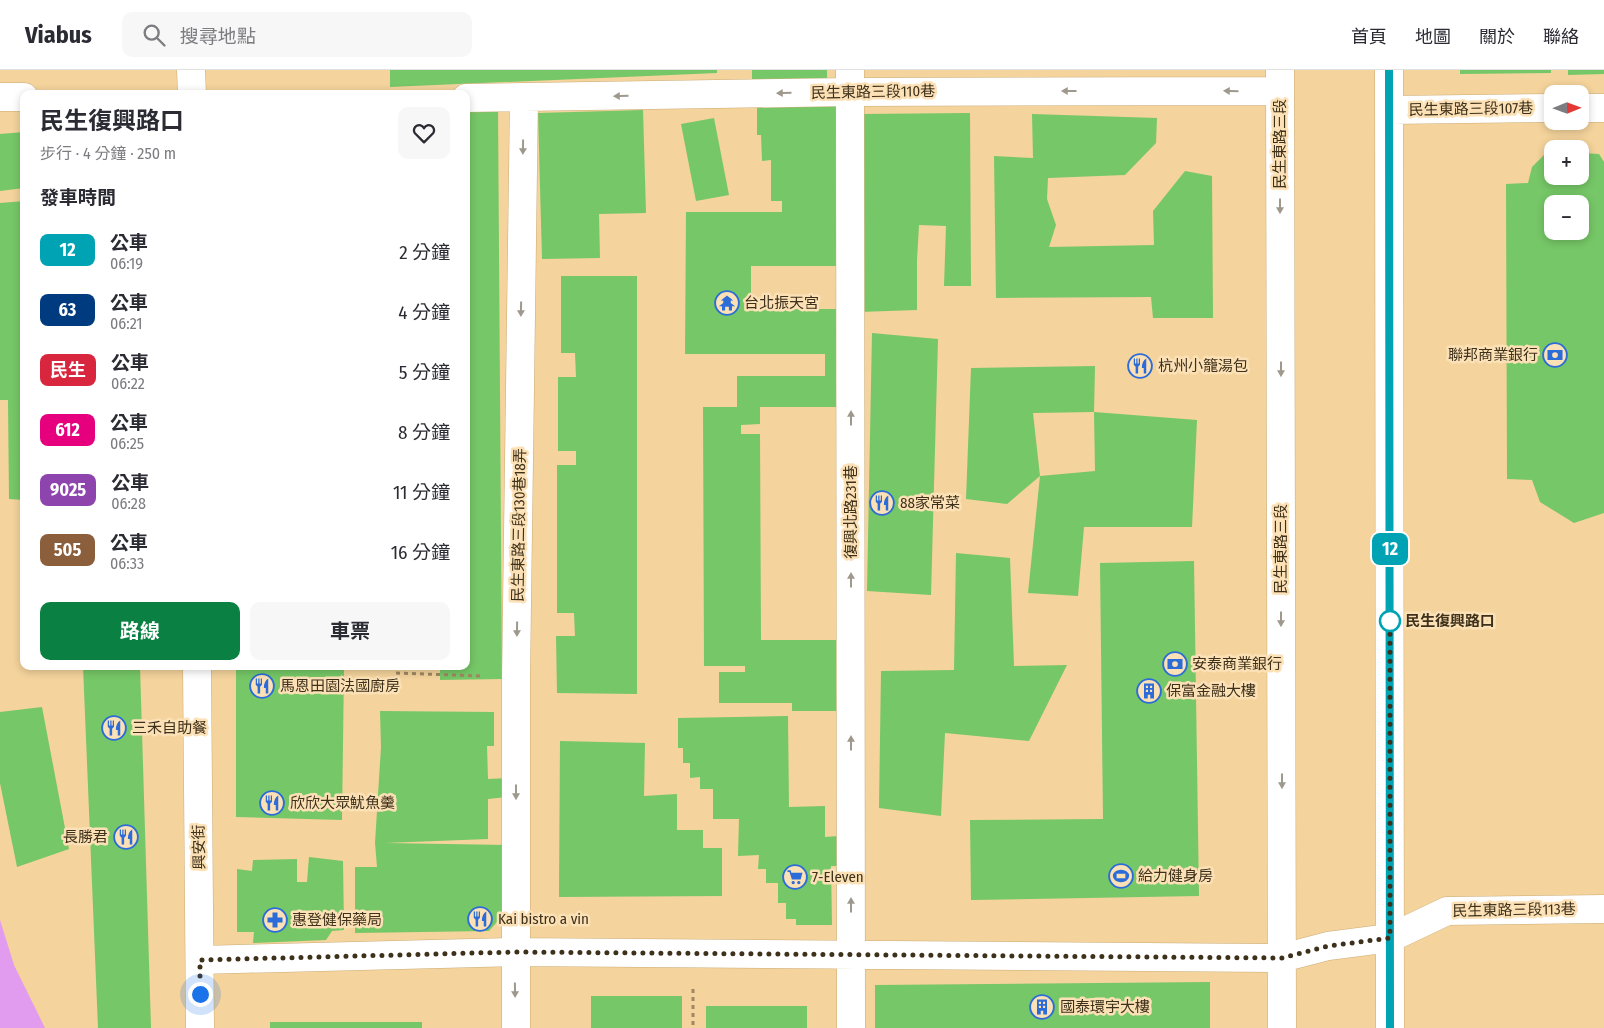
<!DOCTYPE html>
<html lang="zh-TW">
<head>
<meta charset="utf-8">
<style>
  :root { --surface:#fff; --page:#f7f7f7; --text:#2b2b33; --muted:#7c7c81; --line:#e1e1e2; --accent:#0b8043 }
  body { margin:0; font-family:"Fira Sans Condensed","Noto Sans TC",sans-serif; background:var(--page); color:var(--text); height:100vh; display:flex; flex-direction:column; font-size:19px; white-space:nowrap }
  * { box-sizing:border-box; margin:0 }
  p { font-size:16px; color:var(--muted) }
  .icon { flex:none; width:28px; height:28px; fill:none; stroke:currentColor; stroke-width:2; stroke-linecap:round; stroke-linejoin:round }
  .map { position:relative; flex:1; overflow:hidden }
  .drawer { position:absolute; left:20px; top:20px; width:450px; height:580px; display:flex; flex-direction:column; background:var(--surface); border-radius:10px; box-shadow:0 2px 8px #0003 }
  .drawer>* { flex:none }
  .badge { padding:0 10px; border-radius:8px; font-size:18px; line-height:32px }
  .needle { width:32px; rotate:89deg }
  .tools { position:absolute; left:1544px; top:15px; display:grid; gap:10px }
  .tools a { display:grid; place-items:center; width:45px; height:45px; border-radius:10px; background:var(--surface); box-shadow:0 2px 8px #0003; font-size:25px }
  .you { position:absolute; width:25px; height:25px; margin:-12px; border:4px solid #fff; border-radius:50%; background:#1a73e8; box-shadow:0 0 0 8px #1a73e833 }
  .map>.badge { position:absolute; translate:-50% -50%; box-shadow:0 0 0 2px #fff }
  h2 { padding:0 20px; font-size:19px; line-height:45px }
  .round { display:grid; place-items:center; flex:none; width:52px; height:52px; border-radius:10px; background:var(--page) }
  .headline { display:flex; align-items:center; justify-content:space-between; height:85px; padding:0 20px }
  h1 { font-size:24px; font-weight:700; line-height:38px }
  .button { display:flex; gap:10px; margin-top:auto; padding:10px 20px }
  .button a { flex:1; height:58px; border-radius:10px; background:var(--accent); color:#fff; font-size:20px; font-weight:700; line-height:58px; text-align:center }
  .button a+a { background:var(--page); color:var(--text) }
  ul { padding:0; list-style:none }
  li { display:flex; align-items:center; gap:15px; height:60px; padding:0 20px }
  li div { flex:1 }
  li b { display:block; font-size:19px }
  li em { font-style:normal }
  li .badge { min-width:55px; font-weight:700; text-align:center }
  header { display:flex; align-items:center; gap:30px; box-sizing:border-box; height:70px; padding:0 25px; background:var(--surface); border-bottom:1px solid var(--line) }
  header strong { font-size:24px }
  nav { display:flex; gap:28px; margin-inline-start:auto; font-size:18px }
  .search { width:350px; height:45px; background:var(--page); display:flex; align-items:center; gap:12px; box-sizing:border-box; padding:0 18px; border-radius:10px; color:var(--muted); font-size:19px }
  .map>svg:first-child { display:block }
  .green { fill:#e19cef }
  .building { fill:#76c767; fill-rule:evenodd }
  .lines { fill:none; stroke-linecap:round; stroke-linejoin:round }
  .minor-casing { stroke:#cbac76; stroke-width:29 }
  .path { stroke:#9f8860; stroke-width:3; stroke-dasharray:4 4; stroke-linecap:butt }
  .minor { stroke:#fff; stroke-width:28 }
  .oneway { fill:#9e988d }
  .line-casing { stroke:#fff; stroke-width:11 }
  .line { stroke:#00a3b4; stroke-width:8 }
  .walk { stroke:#3e311b; stroke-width:5; stroke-dasharray:0 9 }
  .stop-dot { fill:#fff; stroke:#00a3b4; stroke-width:2.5 }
  .labels { text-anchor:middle; stroke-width:5; stroke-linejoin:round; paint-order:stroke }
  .street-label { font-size:15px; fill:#3e311b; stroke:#fce1b6 }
  .poi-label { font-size:15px; fill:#3e311b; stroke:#fce1b6; text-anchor:start }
  .stop-label { font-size:15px; font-weight:bold; fill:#3e311b; stroke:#fce1b6; text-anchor:start }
</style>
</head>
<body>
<header>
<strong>Viabus</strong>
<div class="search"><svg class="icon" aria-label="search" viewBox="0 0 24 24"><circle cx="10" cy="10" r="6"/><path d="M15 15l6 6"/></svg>搜尋地點</div>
<nav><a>首頁</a><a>地圖</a><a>關於</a><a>聯絡</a></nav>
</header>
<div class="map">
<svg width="1604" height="958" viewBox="0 0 1604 958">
  <rect width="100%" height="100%" fill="#f4d39c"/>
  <path class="green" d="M 0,850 L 14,895 L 45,958 L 0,958 Z"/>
  <path class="building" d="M 390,0 L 717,0 L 717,3 L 390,17 Z
    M 752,0 L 827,0 L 827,17 L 752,16 Z
    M 1460,0 L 1551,0 L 1551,3 L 1460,4 Z
    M 1568,0 L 1604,0 L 1604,4 L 1568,5 Z
    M 757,34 L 851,35 L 851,196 L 751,196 L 751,239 L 848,239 L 848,337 L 760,337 L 760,354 L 741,355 L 741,364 L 760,364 L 761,570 L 844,570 L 844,641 L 792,641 L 792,633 L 719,633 L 719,602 L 745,602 L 745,596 L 704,596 L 703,337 L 737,337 L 737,306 L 825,306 L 825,284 L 685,284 L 686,142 L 782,142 L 782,131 L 771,131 L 771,90 L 762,91 L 761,65 L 757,65 Z
    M 466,37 L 498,37 L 502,609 L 440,610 L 440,596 L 466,596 Z
    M 643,40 L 646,143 L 599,144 L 600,188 L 542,189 L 538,43 Z
    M 970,43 L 971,216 L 944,216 L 946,156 L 919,155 L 917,190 L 917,240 L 859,242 L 861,44 Z
    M 1032,44 L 1157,48 L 1156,73 L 1125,105 L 1048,108 L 1047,129 L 1056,155 L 1049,177 L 1154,175 L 1153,141 L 1185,101 L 1212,106 L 1213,248 L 1153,248 L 1151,227 L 996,228 L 994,86 L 1033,88 Z
    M 714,48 L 729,125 L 696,131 L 681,54 Z
    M 24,62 L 24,118 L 0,121 L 0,64 Z
    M 1549,80 L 1552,80 L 1552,106 L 1580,106 L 1580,83 L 1599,84 L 1604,92 L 1604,443 L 1574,453 L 1540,432 L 1532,410 L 1507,409 L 1506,114 L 1528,113 L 1532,97 ZM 1552,134 L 1580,134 L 1580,161 L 1552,161 Z
    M 24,131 L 24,430 L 9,429 L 8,330 L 0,330 L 0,133 Z
    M 561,206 L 637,206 L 637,624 L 557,623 L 556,566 L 575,566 L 574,543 L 557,543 L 557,395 L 576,395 L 576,381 L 558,381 L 558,307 L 576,307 L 575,283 L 561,283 Z
    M 872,263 L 938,269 L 931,525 L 867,521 Z
    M 1095,296 L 1094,342 L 1033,343 L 1040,406 L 1007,434 L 966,429 L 971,298 Z
    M 1094,342 L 1197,350 L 1192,457 L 1084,457 L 1078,526 L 1028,523 L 1040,406 L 1095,401 Z
    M 956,483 L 1010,488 L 1014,596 L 1067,595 L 1029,671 L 945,663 L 941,746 L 879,738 L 881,601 L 954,600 Z
    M 1194,491 L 1199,826 L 971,830 L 970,750 L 1103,749 L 1100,493 Z
    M 83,596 L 140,596 L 151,958 L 98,958 Z
    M 236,596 L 344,596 L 342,750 L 236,747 Z
    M 42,637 L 69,779 L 17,797 L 0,713 L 0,642 Z
    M 380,641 L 494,642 L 494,676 L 487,676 L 488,709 L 508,708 L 507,727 L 488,729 L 488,769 L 385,773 L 507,775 L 504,844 L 489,861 L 355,863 L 355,797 L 377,797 L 375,773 L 381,677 Z
    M 788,646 L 789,737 L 825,736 L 825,767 L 838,766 L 838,796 L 831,796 L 832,855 L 796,855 L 796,849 L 786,849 L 786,833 L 778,833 L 778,813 L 766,813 L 766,799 L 758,799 L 759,785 L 738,786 L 739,749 L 713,749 L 713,719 L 700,719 L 700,707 L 690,708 L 690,693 L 683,693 L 683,678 L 678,678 L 678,648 Z
    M 560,671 L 645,673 L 644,726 L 677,724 L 677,760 L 703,760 L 703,778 L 722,778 L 722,826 L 559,827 Z
    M 309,787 L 343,791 L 344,860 L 332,861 L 326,870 L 253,873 L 254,862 L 237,862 L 237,799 L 252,801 L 253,790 L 297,789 L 297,812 L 307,812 Z
    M 1210,912 L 1210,958 L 875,958 L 875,915 Z
    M 591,926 L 682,926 L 682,958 L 591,958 Z
    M 706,936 L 807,936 L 807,958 L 706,958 Z
    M 270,952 L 422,952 L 422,958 L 270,958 Z"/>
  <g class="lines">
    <g class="minor-casing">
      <path id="minor" d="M 191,0 L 192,24
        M 850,0 L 851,958
        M 1280,0 L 1282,958
        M 1389,0 L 1390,958
        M 0,27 L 24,27
        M 466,28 L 850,22 L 1280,21
        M 1580,38 L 1604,38
        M 1389,40 L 1552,38
        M 197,596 L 200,958
        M 200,890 L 515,882 L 1282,888 L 1328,876 L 1390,868 L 1447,841 L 1604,839
        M 516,958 L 516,608 L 524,28"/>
    </g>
    <path class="path" d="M 395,596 L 395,603 L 481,606
      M 693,919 L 693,958"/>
    <use href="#minor" class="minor"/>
  </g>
  <defs><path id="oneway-solid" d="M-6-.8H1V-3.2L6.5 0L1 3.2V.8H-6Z" transform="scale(1.25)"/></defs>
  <g class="oneway">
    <use href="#oneway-solid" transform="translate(1069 21) rotate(180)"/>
    <use href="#oneway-solid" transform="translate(1231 21) rotate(-179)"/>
    <use href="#oneway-solid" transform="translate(784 23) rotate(179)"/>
    <use href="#oneway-solid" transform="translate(621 26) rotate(179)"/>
    <use href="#oneway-solid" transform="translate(523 77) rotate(91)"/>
    <use href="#oneway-solid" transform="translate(1280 136) rotate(90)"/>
    <use href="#oneway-solid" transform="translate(521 239) rotate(91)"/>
    <use href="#oneway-solid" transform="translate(1281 299) rotate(90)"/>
    <use href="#oneway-solid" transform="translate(851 348) rotate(-90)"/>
    <use href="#oneway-solid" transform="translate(851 510) rotate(-90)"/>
    <use href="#oneway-solid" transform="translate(1281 549) rotate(90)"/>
    <use href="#oneway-solid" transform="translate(517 559) rotate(91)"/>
    <use href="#oneway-solid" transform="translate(851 673) rotate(-90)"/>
    <use href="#oneway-solid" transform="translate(1282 711) rotate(90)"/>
    <use href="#oneway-solid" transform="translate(516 722) rotate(90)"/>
    <use href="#oneway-solid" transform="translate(851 835) rotate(-90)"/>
    <use href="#oneway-solid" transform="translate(515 920) rotate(89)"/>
  </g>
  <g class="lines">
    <g class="line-casing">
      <path id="line" d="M 1389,0 L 1390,958"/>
    </g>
    <use href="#line" class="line"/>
    <path class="walk" d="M 200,924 L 200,890 L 515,882 L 1282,888 L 1328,876 L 1390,868 L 1390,548 L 1390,551"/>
  </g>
  <defs>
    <g id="temple-ring" transform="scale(1.25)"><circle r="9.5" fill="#fce1b6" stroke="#2c6cd9" stroke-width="1.5"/><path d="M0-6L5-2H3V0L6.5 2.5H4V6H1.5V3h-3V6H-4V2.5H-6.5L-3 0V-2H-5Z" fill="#2c6cd9"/></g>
    <g id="bank-ring" transform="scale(1.25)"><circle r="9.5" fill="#fce1b6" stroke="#2c6cd9" stroke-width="1.5"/><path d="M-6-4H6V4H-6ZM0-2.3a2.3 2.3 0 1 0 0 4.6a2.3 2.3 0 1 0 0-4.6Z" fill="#2c6cd9"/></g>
    <g id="restaurant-ring" transform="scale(1.25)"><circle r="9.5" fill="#fce1b6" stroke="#2c6cd9" stroke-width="1.5"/><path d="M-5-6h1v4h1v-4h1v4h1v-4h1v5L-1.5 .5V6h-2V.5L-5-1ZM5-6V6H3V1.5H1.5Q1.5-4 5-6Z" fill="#2c6cd9"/></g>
    <g id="building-ring" transform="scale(1.25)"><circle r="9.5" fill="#fce1b6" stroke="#2c6cd9" stroke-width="1.5"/><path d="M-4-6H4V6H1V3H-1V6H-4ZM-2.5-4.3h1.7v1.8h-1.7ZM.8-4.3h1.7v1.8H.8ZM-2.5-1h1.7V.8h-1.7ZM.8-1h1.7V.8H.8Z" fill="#2c6cd9"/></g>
    <g id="stadium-ring" transform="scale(1.25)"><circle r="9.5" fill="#fce1b6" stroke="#2c6cd9" stroke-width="1.5"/><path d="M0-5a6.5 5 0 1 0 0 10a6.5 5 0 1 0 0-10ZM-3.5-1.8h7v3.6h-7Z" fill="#2c6cd9"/></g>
    <g id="supermarket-ring" transform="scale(1.25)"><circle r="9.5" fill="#fce1b6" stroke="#2c6cd9" stroke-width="1.5"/><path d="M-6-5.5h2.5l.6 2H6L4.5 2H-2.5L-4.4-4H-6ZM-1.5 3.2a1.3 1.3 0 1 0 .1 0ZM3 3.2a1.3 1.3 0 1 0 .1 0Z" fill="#2c6cd9"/></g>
    <g id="pharmacy-ring" transform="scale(1.25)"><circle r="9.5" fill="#fce1b6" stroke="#2c6cd9" stroke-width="1.5"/><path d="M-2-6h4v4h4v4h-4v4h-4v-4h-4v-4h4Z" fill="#2c6cd9"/></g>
  </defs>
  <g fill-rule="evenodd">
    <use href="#temple-ring" x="727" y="233"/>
    <use href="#bank-ring" x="1555" y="285"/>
    <use href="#restaurant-ring" x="1140" y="296"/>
    <use href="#restaurant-ring" x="882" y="433"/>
    <use href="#bank-ring" x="1175" y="594"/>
    <use href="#restaurant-ring" x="262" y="616"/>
    <use href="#building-ring" x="1149" y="621"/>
    <use href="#restaurant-ring" x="114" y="658"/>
    <use href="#restaurant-ring" x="272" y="733"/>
    <use href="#restaurant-ring" x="126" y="767"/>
    <use href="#stadium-ring" x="1121" y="806"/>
    <use href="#supermarket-ring" x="795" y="807"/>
    <use href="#restaurant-ring" x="480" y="849"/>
    <use href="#pharmacy-ring" x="275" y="850"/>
    <use href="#building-ring" x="1042" y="937"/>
  </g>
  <circle class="stop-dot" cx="1390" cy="551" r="10"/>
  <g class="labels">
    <g class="street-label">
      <text transform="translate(873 22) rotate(-1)" y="5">民生東路三段110巷</text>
      <text transform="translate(1471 39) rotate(-1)" y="5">民生東路三段107巷</text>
      <text transform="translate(1280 74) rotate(-90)" y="5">民生東路三段</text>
      <text transform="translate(851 442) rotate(-90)" y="5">復興北路231巷</text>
      <text transform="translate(519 455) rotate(-89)" y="5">民生東路三段130巷18弄</text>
      <text transform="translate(1281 479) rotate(-90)" y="5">民生東路三段</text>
      <text transform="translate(199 777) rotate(-91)" y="5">興安街</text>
      <text transform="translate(1514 840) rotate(-1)" y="5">民生東路三段113巷</text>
    </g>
    <g class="poi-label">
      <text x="744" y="238">台北振天宮</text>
      <text x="1538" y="290" text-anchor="end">聯邦商業銀行</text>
      <text x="1158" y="301">杭州小籠湯包</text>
      <text x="900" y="438">88家常菜</text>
      <text x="1192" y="599">安泰商業銀行</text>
      <text x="280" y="621">馬恩田園法國廚房</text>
      <text x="1166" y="626">保富金融大樓</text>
      <text x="132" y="663">三禾自助餐</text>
      <text x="290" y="738">欣欣大眾魷魚羹</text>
      <text x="108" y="772" text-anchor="end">長勝君</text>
      <text x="1138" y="811">給力健身房</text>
      <text x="812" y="812">7-Eleven</text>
      <text x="498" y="854">Kai bistro a vin</text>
      <text x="292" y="855">惠登健保藥局</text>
      <text x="1060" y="942">國泰環宇大樓</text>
    </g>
    <g class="stop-label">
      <text x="1405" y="556">民生復興路口</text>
    </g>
  </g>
</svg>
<div class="tools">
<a><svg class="needle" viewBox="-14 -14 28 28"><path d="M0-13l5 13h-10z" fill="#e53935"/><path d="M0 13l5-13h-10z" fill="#7c7c81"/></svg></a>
<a>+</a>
<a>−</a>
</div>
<div class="you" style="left:200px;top:924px"></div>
<b class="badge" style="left:1390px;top:479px;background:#00a3b4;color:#fff">12</b>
<section class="drawer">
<div class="headline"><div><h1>民生復興路口</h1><p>步行 · 4 分鐘 · 250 m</p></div><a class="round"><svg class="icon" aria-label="heart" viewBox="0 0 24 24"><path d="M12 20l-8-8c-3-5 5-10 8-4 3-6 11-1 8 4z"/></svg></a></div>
<h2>發車時間</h2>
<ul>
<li><span class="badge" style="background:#00a3b4;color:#fff">12</span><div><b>公車</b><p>06:19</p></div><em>2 分鐘</em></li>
<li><span class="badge" style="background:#003b80;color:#fff">63</span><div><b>公車</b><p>06:21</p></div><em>4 分鐘</em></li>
<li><span class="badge" style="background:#d7263d;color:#fff">民生</span><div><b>公車</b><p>06:22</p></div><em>5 分鐘</em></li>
<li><span class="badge" style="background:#e6007e;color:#fff">612</span><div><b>公車</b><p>06:25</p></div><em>8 分鐘</em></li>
<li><span class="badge" style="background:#8e44ad;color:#fff">9025</span><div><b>公車</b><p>06:28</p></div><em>11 分鐘</em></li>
<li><span class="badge" style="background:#8b5e3c;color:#fff">505</span><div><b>公車</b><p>06:33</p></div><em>16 分鐘</em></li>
</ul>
<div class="button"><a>路線</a><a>車票</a></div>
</section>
</div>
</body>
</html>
